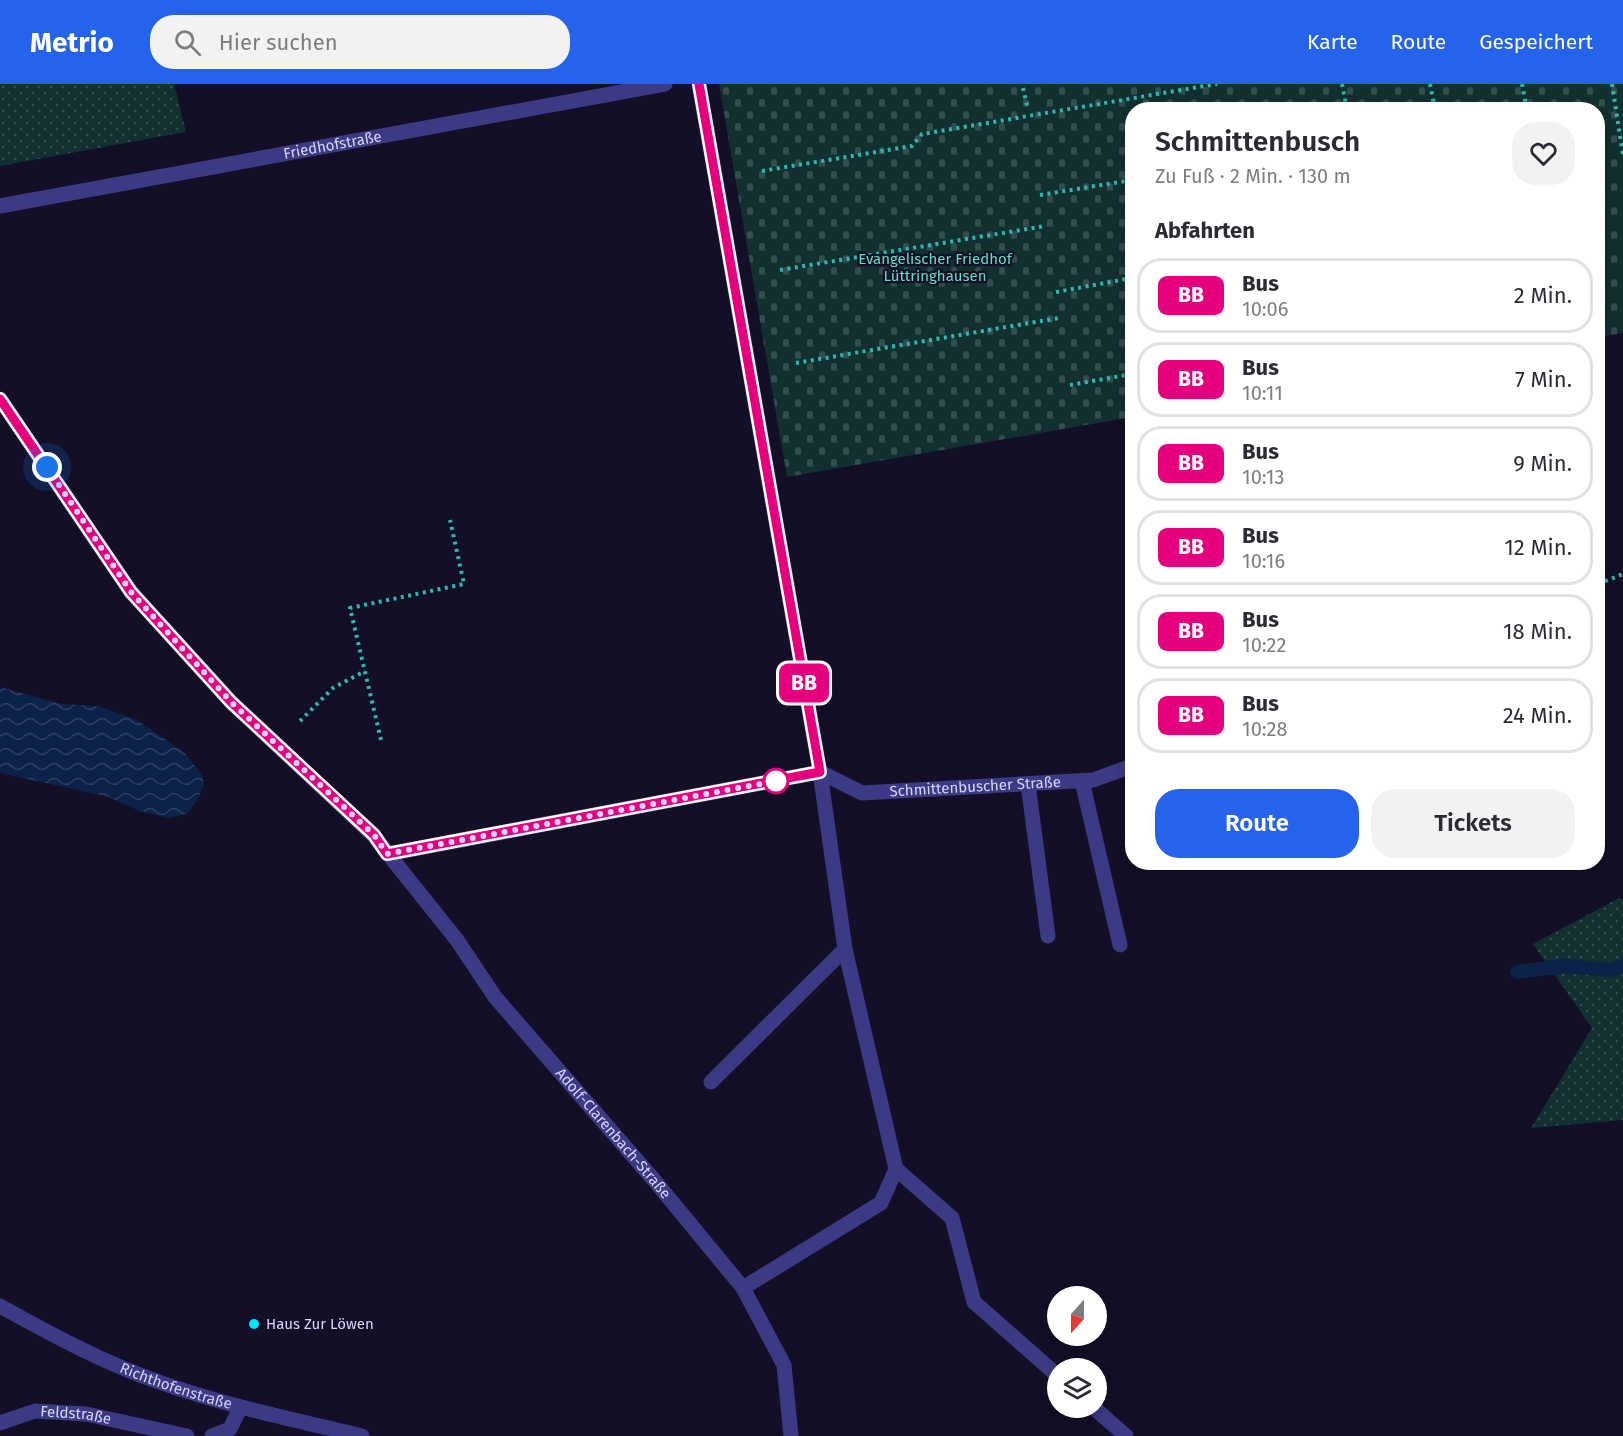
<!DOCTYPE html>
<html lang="de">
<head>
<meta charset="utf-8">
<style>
  :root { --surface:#fff; --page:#f2f2f3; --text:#2b2b33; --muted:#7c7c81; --line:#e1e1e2; --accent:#2563eb }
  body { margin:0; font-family:"Fira Sans",sans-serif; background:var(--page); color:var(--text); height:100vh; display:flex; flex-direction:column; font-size:22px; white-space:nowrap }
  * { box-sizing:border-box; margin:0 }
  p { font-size:20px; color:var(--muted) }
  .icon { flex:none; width:33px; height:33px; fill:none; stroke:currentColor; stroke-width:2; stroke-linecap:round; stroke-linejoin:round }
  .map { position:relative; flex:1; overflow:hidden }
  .details { position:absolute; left:1125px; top:18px; width:480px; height:768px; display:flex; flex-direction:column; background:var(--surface); border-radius:24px; box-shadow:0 3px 15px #0003 }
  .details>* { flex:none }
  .badge { padding:0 12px; border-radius:9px; font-size:21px; line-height:39px }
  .needle { width:39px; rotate:201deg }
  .controls { position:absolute; left:1047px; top:1202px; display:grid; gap:12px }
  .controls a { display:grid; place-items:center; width:60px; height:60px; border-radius:50%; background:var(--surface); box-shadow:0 3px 15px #0003; font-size:30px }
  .you { position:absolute; width:30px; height:30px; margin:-15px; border:4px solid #fff; border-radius:50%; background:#1a73e8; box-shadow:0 0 0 9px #1a73e833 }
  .map>.badge { position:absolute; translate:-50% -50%; box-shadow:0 0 0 3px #fff }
  h2 { padding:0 30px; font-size:22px; line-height:54px }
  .round { display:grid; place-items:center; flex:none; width:63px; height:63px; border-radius:24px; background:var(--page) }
  .summary { display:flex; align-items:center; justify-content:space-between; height:102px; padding:0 30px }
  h1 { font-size:28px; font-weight:600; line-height:45px }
  .button { display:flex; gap:12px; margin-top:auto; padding:12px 30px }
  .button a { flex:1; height:69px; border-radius:24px; background:var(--accent); color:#fff; font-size:24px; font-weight:600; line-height:69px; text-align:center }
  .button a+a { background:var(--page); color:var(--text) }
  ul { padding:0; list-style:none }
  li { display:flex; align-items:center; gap:18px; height:75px; margin:0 12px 9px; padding:0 18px; border:3px solid var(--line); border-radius:24px }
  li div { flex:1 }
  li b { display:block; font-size:22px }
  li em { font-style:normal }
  li .badge { min-width:66px; font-weight:700; text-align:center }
  header { display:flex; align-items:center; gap:36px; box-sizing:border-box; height:84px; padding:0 30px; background:var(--accent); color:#fff }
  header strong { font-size:28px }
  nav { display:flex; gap:33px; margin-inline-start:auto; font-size:21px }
  .search { width:420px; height:54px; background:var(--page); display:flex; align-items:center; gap:15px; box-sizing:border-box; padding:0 21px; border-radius:24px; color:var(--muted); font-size:22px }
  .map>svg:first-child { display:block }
  .grass { fill:url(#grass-dots) }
  .cemetery { fill:url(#cemetery-stones) }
  .water { fill:url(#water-waves) }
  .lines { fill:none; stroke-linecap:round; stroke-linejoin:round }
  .stream { stroke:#0c2248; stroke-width:14 }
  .path { stroke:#2fb8b0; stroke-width:4; stroke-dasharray:3 4.5; stroke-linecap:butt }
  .lane { stroke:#3d3a85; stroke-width:15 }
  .street { stroke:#3d3a85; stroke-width:15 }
  .line-casing { stroke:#fff; stroke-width:14 }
  .line { stroke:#e6007e; stroke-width:9 }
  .walk { stroke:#d9d4ff; stroke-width:6; stroke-dasharray:0 10.8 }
  .stop-dot { fill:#fff; stroke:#e6007e; stroke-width:3 }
  .poi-dot { fill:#00e5ff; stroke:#130f26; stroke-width:2 }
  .labels { text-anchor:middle; stroke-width:4.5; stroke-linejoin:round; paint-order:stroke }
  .street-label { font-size:15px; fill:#d9d4ff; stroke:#130f26 }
  .park-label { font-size:15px; fill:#5fe0c0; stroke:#130f26 }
  .poi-label { font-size:15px; fill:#d9d4ff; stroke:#130f26; text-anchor:start }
</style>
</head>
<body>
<header>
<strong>Metrio</strong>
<div class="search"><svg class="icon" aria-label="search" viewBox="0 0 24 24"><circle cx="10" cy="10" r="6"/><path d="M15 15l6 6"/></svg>Hier suchen</div>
<nav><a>Karte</a><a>Route</a><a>Gespeichert</a></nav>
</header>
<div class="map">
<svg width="1623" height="1352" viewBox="0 0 1623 1352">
  <defs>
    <pattern id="grass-dots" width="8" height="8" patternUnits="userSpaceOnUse" patternTransform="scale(1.5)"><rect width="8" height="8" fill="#12302f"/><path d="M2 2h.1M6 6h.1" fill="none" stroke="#344d4e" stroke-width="1.8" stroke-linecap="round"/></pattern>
    <pattern id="cemetery-stones" width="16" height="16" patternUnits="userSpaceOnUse" patternTransform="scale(1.5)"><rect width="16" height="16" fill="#12302f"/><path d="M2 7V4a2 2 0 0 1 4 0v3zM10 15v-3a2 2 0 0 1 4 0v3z" fill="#344d4e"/></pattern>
    <pattern id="water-waves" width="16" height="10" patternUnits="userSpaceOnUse" patternTransform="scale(1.5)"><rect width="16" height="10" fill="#0c2248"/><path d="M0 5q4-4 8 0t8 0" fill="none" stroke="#2f4163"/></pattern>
  </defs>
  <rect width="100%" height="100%" fill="#130f26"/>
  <path class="grass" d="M 0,0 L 174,0 L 186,48 L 0,82 Z
    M 1619,814 L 1623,815 L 1623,1036 L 1531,1044 L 1592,944 L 1533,860 Z"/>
  <path class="cemetery" d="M 719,0 L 1623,0 L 1623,249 L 1598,253 L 1598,26 L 1132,26 L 1132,333 L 787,393 Z"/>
  <path class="water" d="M 0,603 L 62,620 L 98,622 L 137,636 L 184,668 L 202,691 L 204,701 L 197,717 L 186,730 L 168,734 L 139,727 L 109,713 L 0,689 Z"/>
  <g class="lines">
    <path class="stream" d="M 1517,888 L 1566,882 L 1610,886 L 1623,882"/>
    <path class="path" d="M 1342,0 L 1347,26
      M 1430,0 L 1435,26
      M 1522,0 L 1527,26
      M 1612,0 L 1623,71
      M 1023,4 L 1028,26
      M 762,87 L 912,62 L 922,50 L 1217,0
      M 1040,111 L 1132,96
      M 780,186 L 1045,142
      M 1056,208 L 1132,194
      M 796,279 L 1059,234
      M 1070,301 L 1132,290
      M 1598,500 L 1623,490
      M 300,637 L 333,604 L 365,587
      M 381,656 L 350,524 L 464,500 L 450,436"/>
    <path class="lane" d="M 1082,697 L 1120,861
      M 1028,700 L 1048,852
      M 711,998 L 845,865"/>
    <g class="street">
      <path d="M 699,0 L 820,688 L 845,865 L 896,1085 L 952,1134 L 974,1218 L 1058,1292"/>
      <path id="s1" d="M 0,122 L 665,0"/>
      <path id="s2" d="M 0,315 L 131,508 L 231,618 L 373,751 L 457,856 L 495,913 L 654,1096 L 743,1204 L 784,1281 L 791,1352"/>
      <path id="s3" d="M 388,770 L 820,688 L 862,709 L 1093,696 L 1132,682"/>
      <path d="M 743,1204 L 881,1119 L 896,1085"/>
      <path id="s4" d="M 0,1222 C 52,1251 106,1280 162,1299 C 227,1322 295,1336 362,1352"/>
      <path d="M 1093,1323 L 1126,1352"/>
      <path id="s5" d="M 0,1339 L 35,1327 L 86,1330 L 187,1352"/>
      <path d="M 212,1352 L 230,1345 L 240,1324"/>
    </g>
  </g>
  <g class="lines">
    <g class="line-casing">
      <path id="line" d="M 0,315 L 131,508 L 231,618 L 374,751 L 387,770 L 820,688 L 699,0"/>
    </g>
    <use href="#line" class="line"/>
    <path class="walk" d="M 47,383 L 131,508 L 231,618 L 374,751 L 387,770 L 776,697"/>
  </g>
  <circle class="stop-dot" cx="776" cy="697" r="12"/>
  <circle class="poi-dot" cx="254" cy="1240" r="6"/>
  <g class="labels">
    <g class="street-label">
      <text dy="5" stroke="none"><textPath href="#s1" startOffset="338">Friedhofstraße</textPath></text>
      <text dy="5" stroke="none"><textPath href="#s3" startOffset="600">Schmittenbuscher Straße</textPath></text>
      <text dy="5" stroke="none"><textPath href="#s2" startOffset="960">Adolf-Clarenbach-Straße</textPath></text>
      <text dy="5" stroke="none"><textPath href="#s4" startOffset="194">Richthofenstraße</textPath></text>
      <text dy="5" stroke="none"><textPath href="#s5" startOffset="78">Feldstraße</textPath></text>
    </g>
    <g class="park-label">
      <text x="935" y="180">Evangelischer Friedhof<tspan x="935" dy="17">Lüttringhausen</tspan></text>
    </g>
    <g class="poi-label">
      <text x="266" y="1245">Haus Zur Löwen</text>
    </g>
  </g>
</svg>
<div class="controls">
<a><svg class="needle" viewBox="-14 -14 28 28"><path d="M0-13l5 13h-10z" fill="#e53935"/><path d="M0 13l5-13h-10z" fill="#7c7c81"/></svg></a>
<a><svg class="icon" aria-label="layers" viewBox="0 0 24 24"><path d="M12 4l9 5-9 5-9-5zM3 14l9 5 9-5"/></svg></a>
</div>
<div class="you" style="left:47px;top:383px"></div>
<b class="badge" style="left:804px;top:599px;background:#e6007e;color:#fff">BB</b>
<section class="details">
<div class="summary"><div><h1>Schmittenbusch</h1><p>Zu Fuß · 2 Min. · 130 m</p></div><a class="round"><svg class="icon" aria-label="heart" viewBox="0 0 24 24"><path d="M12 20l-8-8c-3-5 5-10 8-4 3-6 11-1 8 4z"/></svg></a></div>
<h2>Abfahrten</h2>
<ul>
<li><span class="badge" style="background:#e6007e;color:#fff">BB</span><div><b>Bus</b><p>10:06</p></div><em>2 Min.</em></li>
<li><span class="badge" style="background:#e6007e;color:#fff">BB</span><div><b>Bus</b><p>10:11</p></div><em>7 Min.</em></li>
<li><span class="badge" style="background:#e6007e;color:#fff">BB</span><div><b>Bus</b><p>10:13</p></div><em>9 Min.</em></li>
<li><span class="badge" style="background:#e6007e;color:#fff">BB</span><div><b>Bus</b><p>10:16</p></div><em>12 Min.</em></li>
<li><span class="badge" style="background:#e6007e;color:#fff">BB</span><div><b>Bus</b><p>10:22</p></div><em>18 Min.</em></li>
<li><span class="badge" style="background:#e6007e;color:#fff">BB</span><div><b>Bus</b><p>10:28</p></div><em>24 Min.</em></li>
</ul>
<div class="button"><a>Route</a><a>Tickets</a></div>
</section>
</div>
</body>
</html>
